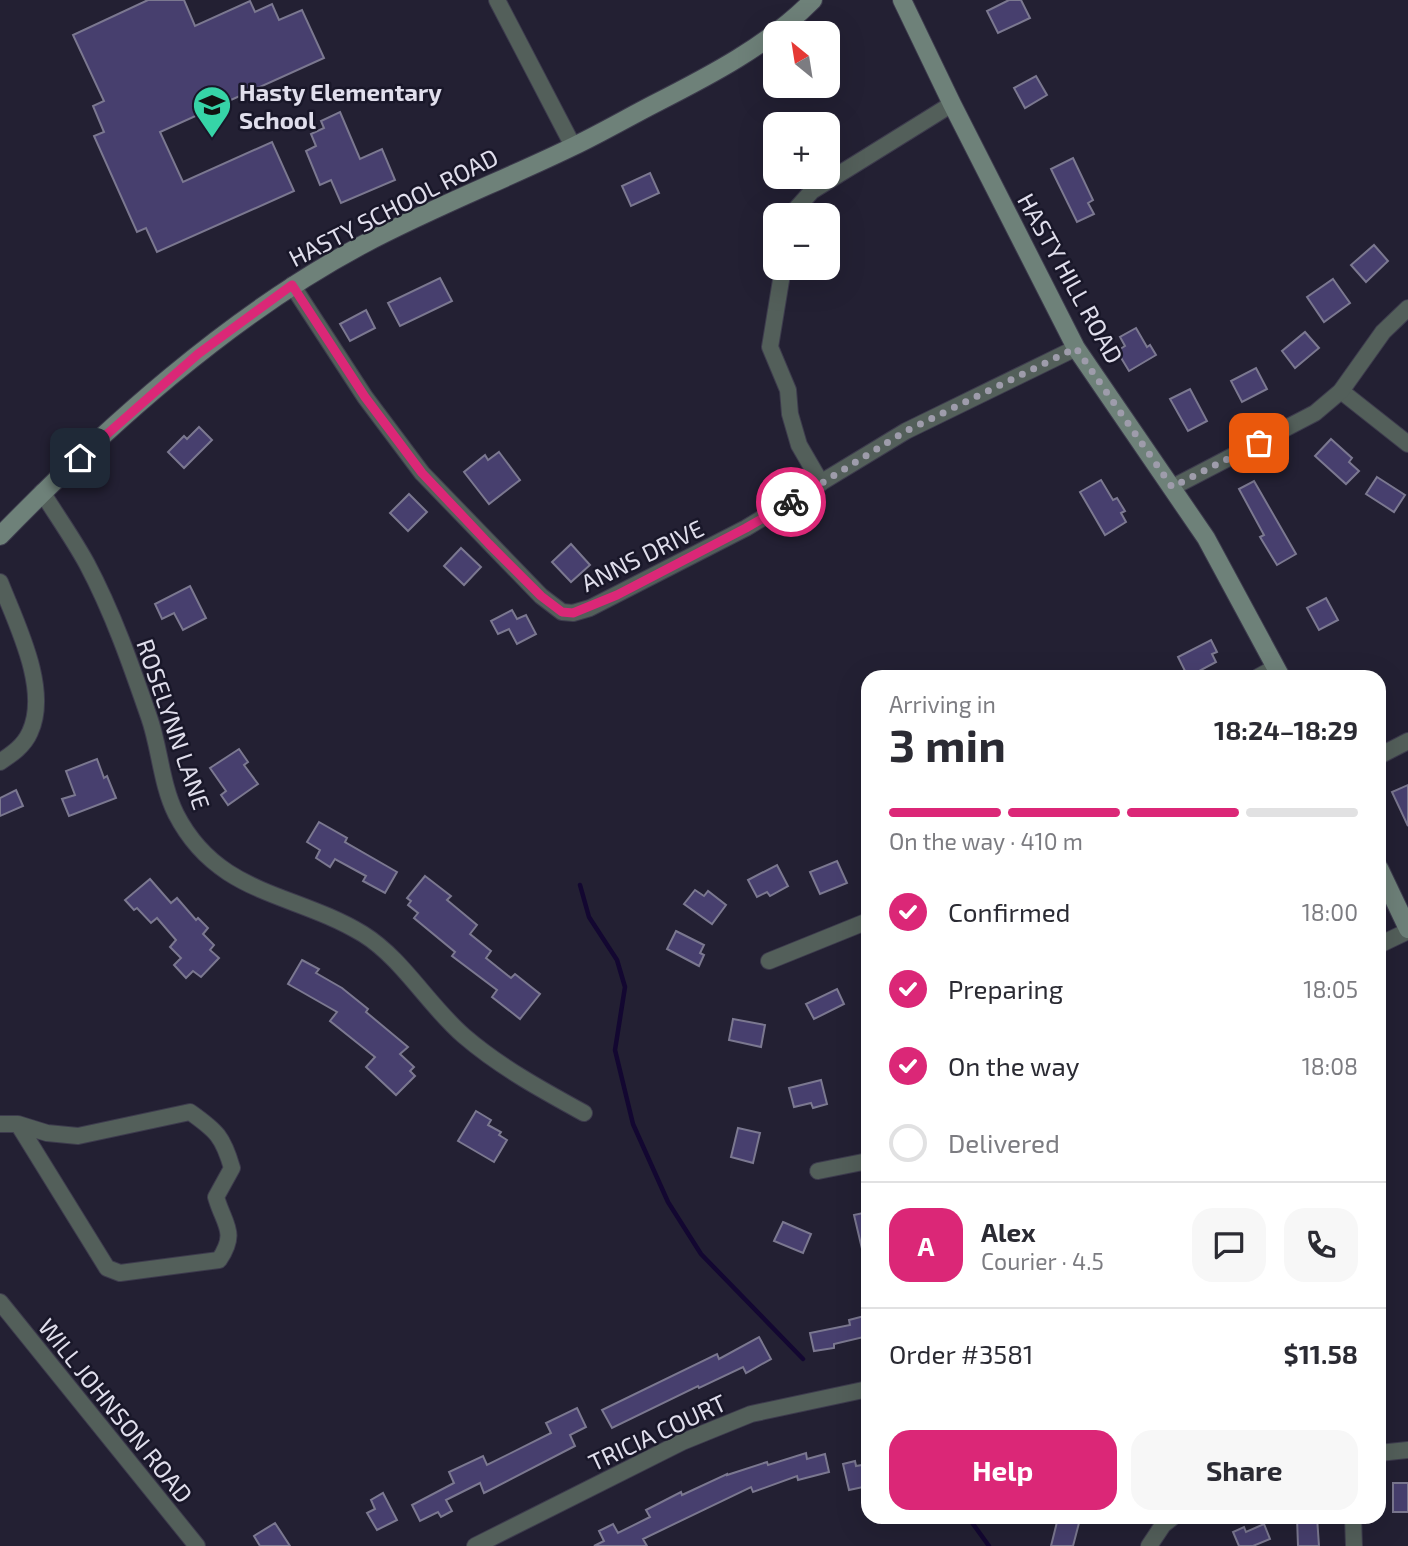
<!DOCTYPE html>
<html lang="en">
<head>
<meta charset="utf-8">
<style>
	:root { --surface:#fff; --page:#f7f7f7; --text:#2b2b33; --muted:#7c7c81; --line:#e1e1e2; --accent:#db2777 }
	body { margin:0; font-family:"Exo 2",sans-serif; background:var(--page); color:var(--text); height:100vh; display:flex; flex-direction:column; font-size:26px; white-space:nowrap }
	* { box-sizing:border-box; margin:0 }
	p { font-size:23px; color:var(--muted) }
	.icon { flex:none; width:38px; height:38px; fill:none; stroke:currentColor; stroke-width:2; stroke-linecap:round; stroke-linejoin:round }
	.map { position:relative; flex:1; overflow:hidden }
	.panel { position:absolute; left:861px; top:670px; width:525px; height:854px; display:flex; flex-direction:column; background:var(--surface); border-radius:21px; box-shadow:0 7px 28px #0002 }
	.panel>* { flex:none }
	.needle { width:46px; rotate:330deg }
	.fabs { position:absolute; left:763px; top:21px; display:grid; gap:14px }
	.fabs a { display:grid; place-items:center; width:77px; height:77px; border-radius:14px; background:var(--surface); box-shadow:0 7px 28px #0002; font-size:35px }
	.pin { position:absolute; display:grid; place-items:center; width:60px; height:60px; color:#fff; margin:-30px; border-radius:14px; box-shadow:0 4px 10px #0006 }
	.courier { position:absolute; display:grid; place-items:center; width:70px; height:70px; margin:-35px; border:5px solid #db2777; border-radius:50%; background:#fff; color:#222; box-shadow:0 2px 9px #0007 }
	.summary em { font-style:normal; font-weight:700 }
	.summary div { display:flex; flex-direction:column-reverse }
	.summary { display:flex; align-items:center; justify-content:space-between; height:119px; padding:0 28px }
	h1 { font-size:46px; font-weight:700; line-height:52px }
	.bar { display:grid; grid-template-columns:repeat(4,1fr); gap:10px 7px; align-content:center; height:84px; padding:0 28px }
	.bar i { height:9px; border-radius:5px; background:var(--line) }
	.bar .selected { background:var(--accent) }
	.bar p { grid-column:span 4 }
	.line { display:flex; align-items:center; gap:18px; padding:0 28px; border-top:2px solid var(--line) }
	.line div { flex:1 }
	.round { display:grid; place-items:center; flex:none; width:74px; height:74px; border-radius:21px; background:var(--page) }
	ol { padding:0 28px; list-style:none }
	li { display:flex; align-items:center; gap:21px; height:77px }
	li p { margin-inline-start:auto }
	li .icon { padding:7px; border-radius:50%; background:var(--accent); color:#fff; stroke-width:4 }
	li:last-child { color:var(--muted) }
	li i { width:38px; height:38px; border:4px solid var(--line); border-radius:50% }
	.button { display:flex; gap:14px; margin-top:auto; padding:14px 28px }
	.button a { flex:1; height:80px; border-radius:21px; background:var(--accent); color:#fff; font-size:28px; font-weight:700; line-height:80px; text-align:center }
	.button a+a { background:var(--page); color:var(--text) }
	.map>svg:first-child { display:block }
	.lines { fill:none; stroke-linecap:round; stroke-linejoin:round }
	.stream { stroke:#130731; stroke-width:4.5 }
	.building { fill:#473f6e; stroke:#7b7890; stroke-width:2 }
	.street-casing { stroke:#3d3b4d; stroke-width:18 }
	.secondary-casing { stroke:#3d3b4d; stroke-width:20 }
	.street { stroke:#535f5a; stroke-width:16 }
	.secondary { stroke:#6e8179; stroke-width:18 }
	.done { stroke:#9e9cab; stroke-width:7; stroke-dasharray:0 12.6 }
	.route { stroke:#db2777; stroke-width:9 }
	.labels { text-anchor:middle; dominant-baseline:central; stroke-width:5; stroke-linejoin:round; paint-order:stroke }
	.poi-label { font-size:24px; font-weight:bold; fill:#e0deec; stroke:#191729; text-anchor:start }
	.street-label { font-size:24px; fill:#e0deec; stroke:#191729 }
</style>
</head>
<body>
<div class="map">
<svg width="1408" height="1546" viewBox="0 0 1408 1546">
	<rect width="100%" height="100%" fill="#232033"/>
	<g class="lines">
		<g class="stream">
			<path d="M580,885L589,917L617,960L625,987L615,1050L633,1124L668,1202L701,1254L803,1359"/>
			<path d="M968,1517L989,1546"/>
		</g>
	</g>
	<g class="building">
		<path d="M148,0H184L195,26L250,1L255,12L272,4L279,20L302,10L324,58L160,132L183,182L272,142L294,191L157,252L146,228L137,232L94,136L104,132L93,106L104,101L73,35Z"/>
		<path d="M1009,0H1021L1030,18L998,33L987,11Z"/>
		<path d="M1036,76L1047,95L1025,108L1014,88Z"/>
		<path d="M340,112L360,159L382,149L395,180L341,203L331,180L320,185L306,151L316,146L311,134L324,128L321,121Z"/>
		<path d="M1073,158L1093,200L1088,203L1094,214L1077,222L1051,169Z"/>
		<path d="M650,173L659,193L631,206L622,186Z"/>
		<path d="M1374,245L1388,261L1366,282L1351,265Z"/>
		<path d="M440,278L452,301L400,326L388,303Z"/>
		<path d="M1333,279L1350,303L1324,322L1307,297Z"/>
		<path d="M366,310L375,328L350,341L340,324Z"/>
		<path d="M1136,328L1147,347L1150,345L1156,355L1129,371L1117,351L1125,346L1120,337Z"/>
		<path d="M1305,332L1319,348L1295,368L1282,351Z"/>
		<path d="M1256,368L1267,389L1242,402L1231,381Z"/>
		<path d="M1190,389L1207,421L1188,431L1170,399Z"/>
		<path d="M199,427L212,440L184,468L168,452L184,436L187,439Z"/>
		<path d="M1331,439L1352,458L1349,462L1359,471L1346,484L1315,456Z"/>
		<path d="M499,452L520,480L489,504L464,472L485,455L488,460Z"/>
		<path d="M1377,477L1405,495L1394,512L1366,494Z"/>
		<path d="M1101,480L1113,500L1117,498L1125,511L1121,513L1126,522L1105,535L1080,492Z"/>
		<path d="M1254,481L1296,554L1277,565L1260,537L1264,535L1239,489Z"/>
		<path d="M409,494L427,512L408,531L390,513Z"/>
		<path d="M571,544L590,565L571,582L552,562Z"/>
		<path d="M461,548L481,567L464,585L444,566Z"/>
		<path d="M190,586L206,618L183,630L174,613L162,619L155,604Z"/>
		<path d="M1326,598L1338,620L1319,630L1307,608Z"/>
		<path d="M512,610L517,619L526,615L536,634L517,644L509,629L498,634L491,621Z"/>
		<path d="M1211,640L1217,652L1212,654L1216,662L1188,677L1178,657Z"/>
		<path d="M239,749L248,762L244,765L258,784L228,805L221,795L226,791L210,768Z"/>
		<path d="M97,759L104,778L107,776L116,798L69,816L62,799L75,795L66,771Z"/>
		<path d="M1408,785V826L1392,792Z"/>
		<path d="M16,790L23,806L0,816V798Z"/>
		<path d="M319,822L347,838L345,842L397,872L385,893L363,881L366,876L335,859L330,867L316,858L320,850L307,842Z"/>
		<path d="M837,861L847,883L820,894L810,872Z"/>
		<path d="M777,865L788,886L770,896L767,892L757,897L748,880Z"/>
		<path d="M425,876L451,896L447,900L477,925L470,934L491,951L486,958L511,978L515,974L540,994L520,1019L492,997L497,990L452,956L455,952L414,918L418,913L408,905L411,901L407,898Z"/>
		<path d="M150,879L171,903L177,898L196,920L198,918L208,928L203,934L214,945L210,950L219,958L201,977L193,971L186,978L174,965L181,958L170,947L176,940L157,918L151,923L137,908L134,910L125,900Z"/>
		<path d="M695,890L704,896L708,891L726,905L712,924L684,904Z"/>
		<path d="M676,931L704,945L700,953L704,955L699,966L667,949Z"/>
		<path d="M302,960L319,969L316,973L342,988L368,1009L366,1012L408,1047L400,1054L414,1067L410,1071L415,1076L396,1095L366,1067L375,1057L330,1021L337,1012L288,984Z"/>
		<path d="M837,989L844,1004L814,1019L806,1004Z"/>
		<path d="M733,1019L765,1025L761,1047L729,1040Z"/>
		<path d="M821,1080L827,1104L813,1108L811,1103L794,1107L789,1088Z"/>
		<path d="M476,1111L491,1120L488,1125L501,1132L499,1135L507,1140L494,1162L458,1141Z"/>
		<path d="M738,1128L760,1133L753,1163L731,1157Z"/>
		<path d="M868,1212V1252L863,1253L854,1215Z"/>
		<path d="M783,1222L811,1234L803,1253L774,1241Z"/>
		<path d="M868,1315V1336L834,1344V1348L814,1351L810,1333L850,1325L849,1320Z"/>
		<path d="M759,1337L771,1359L746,1373L743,1367L699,1388L698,1386L612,1428L602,1410L717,1354L719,1359Z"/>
		<path d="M577,1408L586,1427L570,1435L575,1446L484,1493L480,1483L446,1500L452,1511L441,1517L438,1512L420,1521L412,1505L454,1483L449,1472L483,1456L487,1465L551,1433L546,1423Z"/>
		<path d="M806,1453L807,1459L825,1454L829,1472L798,1480L797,1476L753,1492L751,1487L643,1539L647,1546H594L604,1541L599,1531L613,1524L618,1533L650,1517L646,1510L681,1492L682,1495L727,1474V1475L767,1462L768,1465Z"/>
		<path d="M855,1461L856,1466L868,1464V1486L849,1490L843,1464Z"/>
		<rect x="1393" y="1483" width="15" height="29"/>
		<path d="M383,1493L397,1520L377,1530L367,1513L375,1509L371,1500Z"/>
		<path d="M1297,1517H1317L1319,1546H1298Z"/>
		<path d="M1058,1518L1079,1523L1073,1546H1051Z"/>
		<path d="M275,1523L290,1546H260L254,1536Z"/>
		<path d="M1264,1524L1270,1539L1253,1546H1239L1233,1532L1244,1527L1246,1532Z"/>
	</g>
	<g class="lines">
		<g class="street-casing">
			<g id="street">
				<path d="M497,0L573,146"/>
				<path d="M793,215L795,210L812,191L952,104"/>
				<path d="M783,268L770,347L788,390L790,414L799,445L821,483"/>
				<path d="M292,285L365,397L422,473L541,596L562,612L573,613L590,608L746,528L906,431L1076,348"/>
				<path d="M1341,391L1408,444"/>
				<path d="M1173,487L1315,413L1341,391L1383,332L1408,308"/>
				<path d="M42,492C57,516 74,540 87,564C113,613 131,665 149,717C160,748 161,784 176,814C218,896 294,892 363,934C403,959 428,1005 464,1036C500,1067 542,1090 584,1113"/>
				<path d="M0,582C16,623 50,689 30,732C24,746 12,754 0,762"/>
				<path d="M1258,677L1276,667"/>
				<path d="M1379,756L1408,741"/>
				<path d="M1379,945L1408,931"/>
				<path d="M769,961L868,921"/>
				<path d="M0,1124H18L47,1133L78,1136L190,1112C217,1131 223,1137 232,1168L216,1197C224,1225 238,1232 219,1260L120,1273L107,1268L18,1124"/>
				<path d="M818,1171L868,1161"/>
				<path d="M0,1302L197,1546"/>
				<path d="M1379,1453L1408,1450"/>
				<path d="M1353,1517L1354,1546"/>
				<path d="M475,1546L682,1442L751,1414L868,1389"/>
				<path d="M1149,1546L1163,1525L1173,1517"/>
			</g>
		</g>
		<g class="secondary-casing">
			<g id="secondary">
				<path d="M902,0L952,104L1076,348L1206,538L1281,677"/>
				<path d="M0,536C105,428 229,316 362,245C431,208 504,180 574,146C601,133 627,118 654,104C709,76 769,45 813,0"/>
				<path d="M1379,868L1408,929"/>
			</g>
		</g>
		<use href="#street" class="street"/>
		<use href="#secondary" class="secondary"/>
	</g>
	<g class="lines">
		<path class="done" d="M791,502L906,431L1076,348L1172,487L1259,443"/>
		<path class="route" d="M80,458L198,354L292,285L365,397L422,473L489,544L541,596L562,612L573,613L617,595L746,528L791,502"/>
	</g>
	<defs>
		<g id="school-pin" transform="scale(2.0125)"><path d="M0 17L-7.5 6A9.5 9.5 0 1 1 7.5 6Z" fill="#36d4a7" stroke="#191729"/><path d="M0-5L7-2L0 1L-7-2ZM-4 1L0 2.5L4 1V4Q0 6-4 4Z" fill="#111"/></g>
	</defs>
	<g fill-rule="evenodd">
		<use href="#school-pin" x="212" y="105"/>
	</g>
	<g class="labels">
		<g class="poi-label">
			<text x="239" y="91">Hasty Elementary<tspan x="239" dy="28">School</tspan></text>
		</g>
		<g class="street-label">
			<text transform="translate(393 207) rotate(-27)">HASTY SCHOOL ROAD</text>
			<text transform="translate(1071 278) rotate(61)">HASTY HILL ROAD</text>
			<text transform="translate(642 555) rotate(-26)">ANNS DRIVE</text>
			<text transform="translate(174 724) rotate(71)">ROSELYNN LANE</text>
			<text transform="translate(116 1410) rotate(51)">WILL JOHNSON ROAD</text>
			<text transform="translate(657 1432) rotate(-25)">TRICIA COURT</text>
		</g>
	</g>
</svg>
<div class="fabs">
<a><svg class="needle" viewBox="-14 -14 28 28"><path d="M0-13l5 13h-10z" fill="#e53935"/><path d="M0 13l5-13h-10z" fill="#7c7c81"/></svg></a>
<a>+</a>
<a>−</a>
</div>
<div class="pin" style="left:1259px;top:443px;background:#ea580c"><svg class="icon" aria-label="bag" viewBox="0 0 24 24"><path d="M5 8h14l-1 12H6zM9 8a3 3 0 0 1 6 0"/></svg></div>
<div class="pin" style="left:80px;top:458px;background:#1f2937"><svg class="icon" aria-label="home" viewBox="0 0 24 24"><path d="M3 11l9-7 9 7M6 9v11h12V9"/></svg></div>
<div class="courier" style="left:791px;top:502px"><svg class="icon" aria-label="bike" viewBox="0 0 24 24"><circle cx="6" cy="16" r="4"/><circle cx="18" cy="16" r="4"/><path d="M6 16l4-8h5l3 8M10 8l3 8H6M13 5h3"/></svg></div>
<section class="panel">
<div class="summary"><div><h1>3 min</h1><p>Arriving in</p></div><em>18:24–18:29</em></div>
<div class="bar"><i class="selected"></i><i class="selected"></i><i class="selected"></i><i></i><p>On the way · 410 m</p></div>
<ol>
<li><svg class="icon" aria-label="check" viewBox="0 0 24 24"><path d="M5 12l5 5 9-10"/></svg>Confirmed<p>18:00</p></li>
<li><svg class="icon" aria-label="check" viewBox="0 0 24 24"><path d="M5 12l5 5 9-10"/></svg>Preparing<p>18:05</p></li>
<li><svg class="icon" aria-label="check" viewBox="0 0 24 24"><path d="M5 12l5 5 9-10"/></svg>On the way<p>18:08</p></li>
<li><i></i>Delivered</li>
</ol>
<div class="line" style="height:126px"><b class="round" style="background:var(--accent);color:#fff">A</b><div><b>Alex</b><p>Courier · 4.5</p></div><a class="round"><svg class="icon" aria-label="chat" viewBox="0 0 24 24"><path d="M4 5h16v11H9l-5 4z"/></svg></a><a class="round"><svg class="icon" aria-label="phone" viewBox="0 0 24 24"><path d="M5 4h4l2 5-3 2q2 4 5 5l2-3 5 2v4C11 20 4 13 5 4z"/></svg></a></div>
<div class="line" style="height:91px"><div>Order #3581</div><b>$11.58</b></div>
<div class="button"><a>Help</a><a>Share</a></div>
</section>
</div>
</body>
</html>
